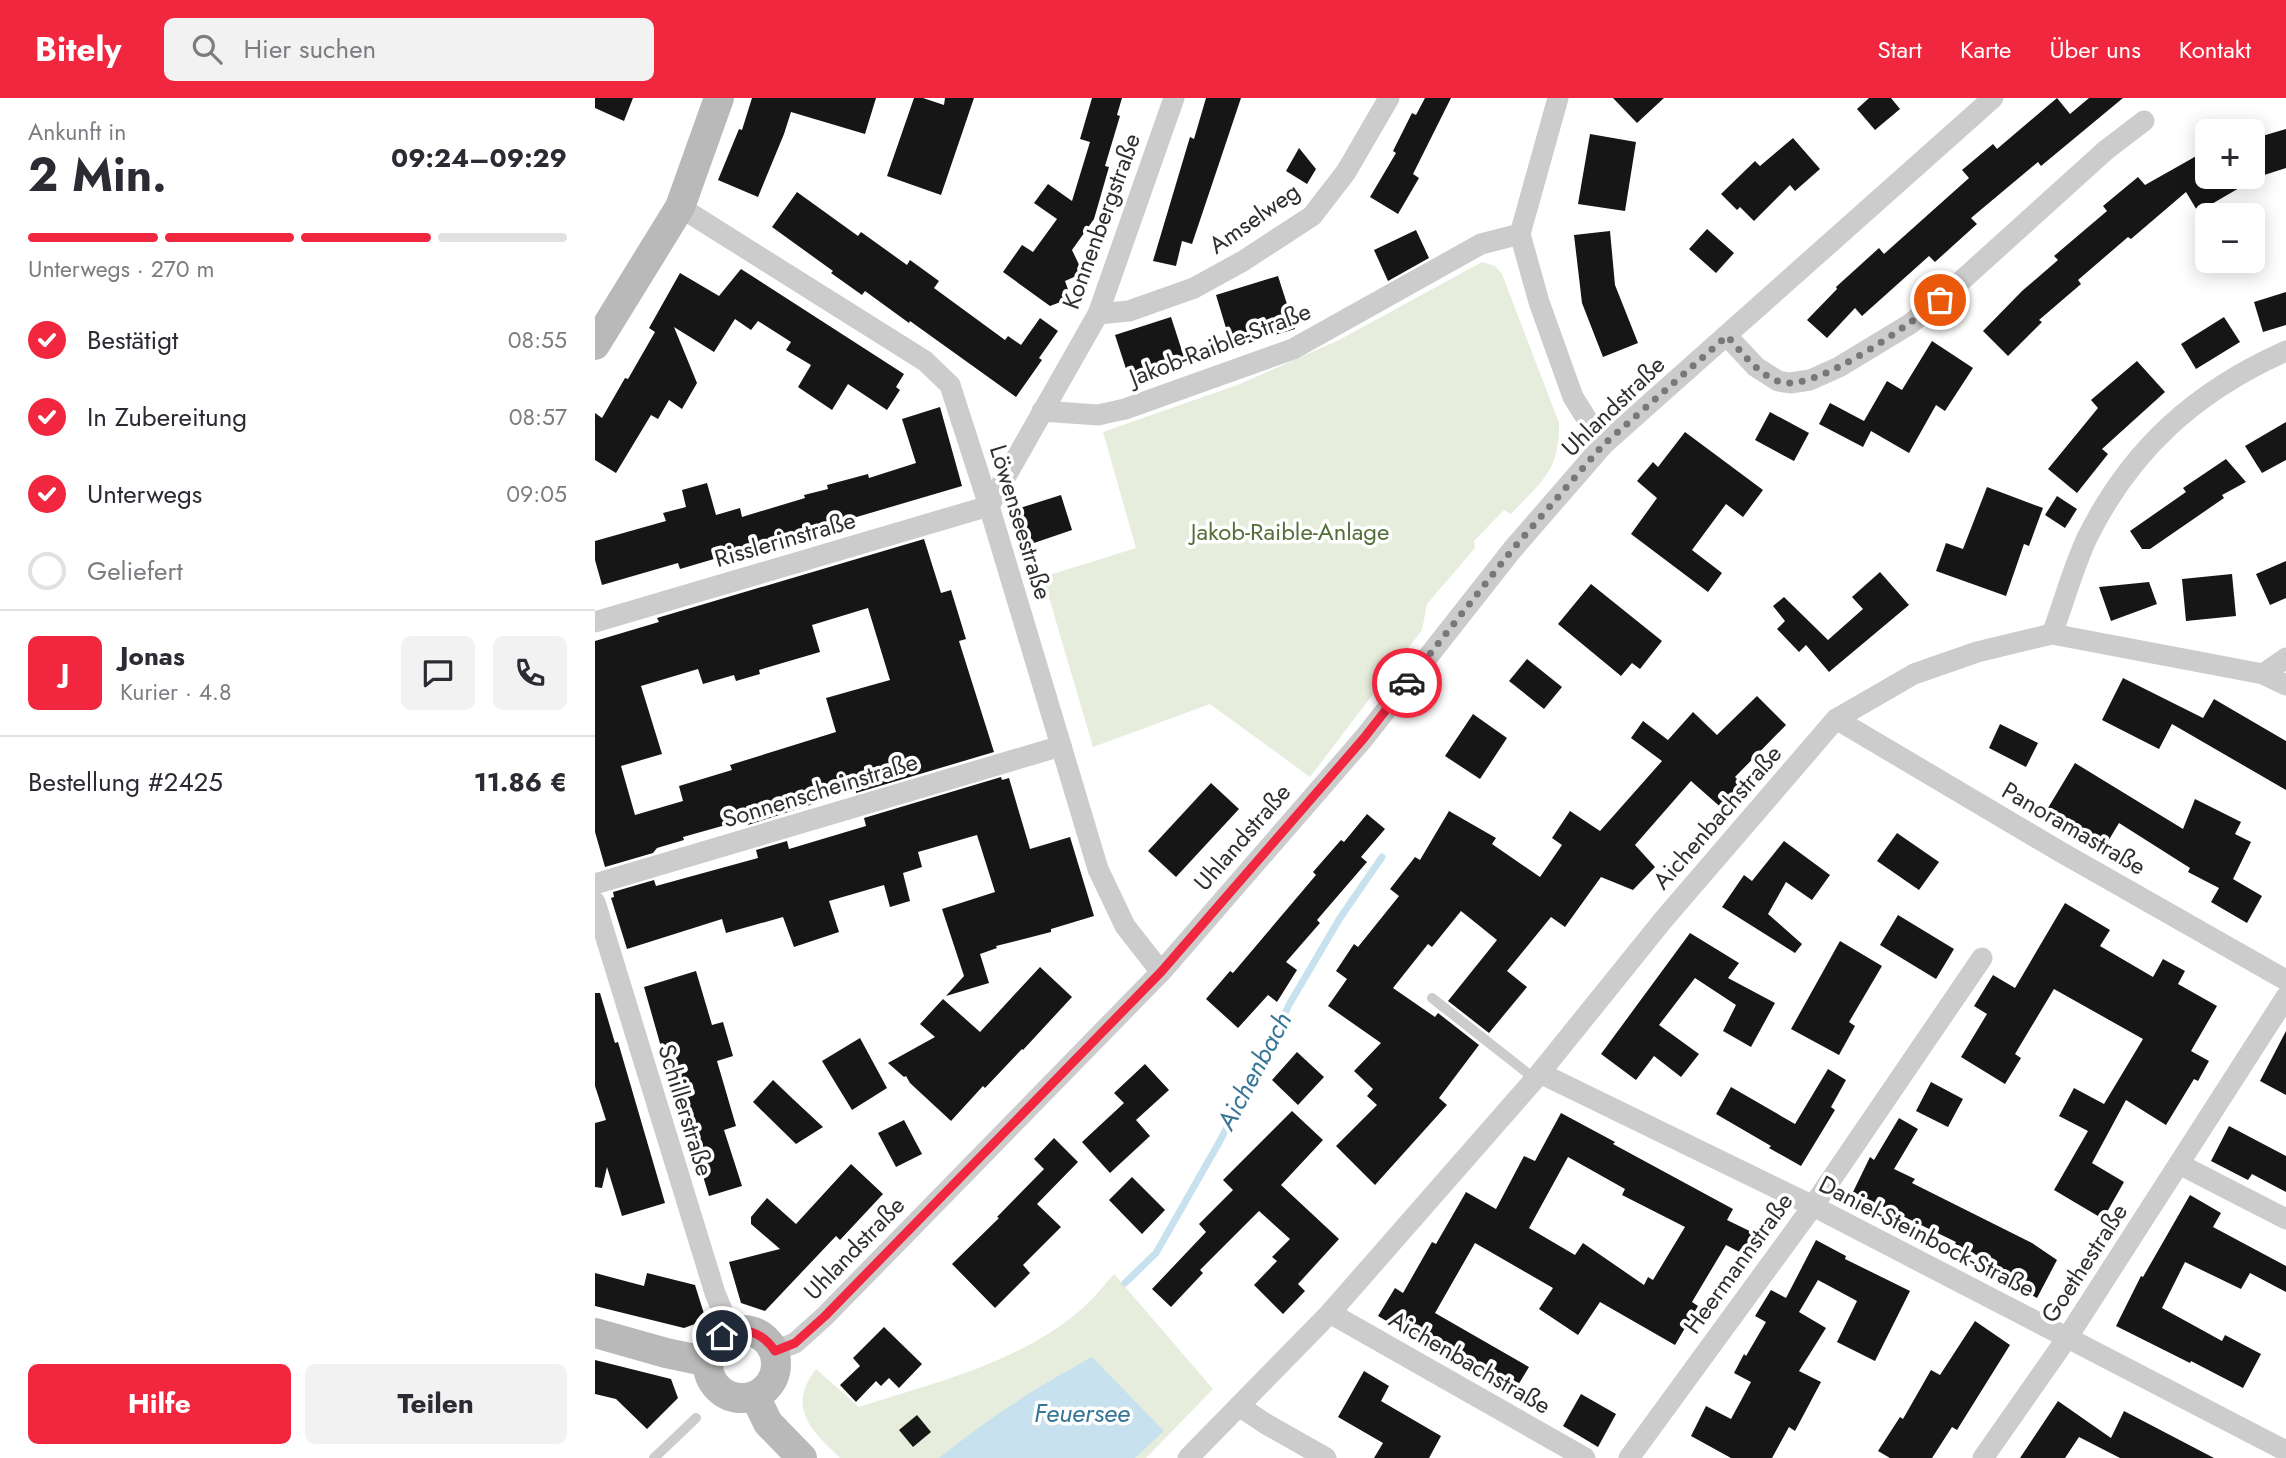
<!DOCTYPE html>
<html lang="de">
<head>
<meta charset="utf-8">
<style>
	:root { --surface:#fff; --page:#f2f2f3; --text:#2b2b33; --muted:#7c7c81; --line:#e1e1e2; --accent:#f0273f }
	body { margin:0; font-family:Jost,sans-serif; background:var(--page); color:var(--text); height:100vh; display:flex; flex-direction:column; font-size:26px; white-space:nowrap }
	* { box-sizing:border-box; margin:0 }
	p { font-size:23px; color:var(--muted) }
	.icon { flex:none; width:38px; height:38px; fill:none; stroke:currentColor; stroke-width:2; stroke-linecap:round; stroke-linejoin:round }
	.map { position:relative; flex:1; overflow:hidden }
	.side { display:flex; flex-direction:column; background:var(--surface); width:595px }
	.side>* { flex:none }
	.controls { position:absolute; left:1600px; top:21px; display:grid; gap:14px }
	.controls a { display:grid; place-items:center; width:70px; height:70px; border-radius:10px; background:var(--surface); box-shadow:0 4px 18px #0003; font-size:35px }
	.pin { position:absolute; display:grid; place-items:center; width:60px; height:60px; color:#fff; margin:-30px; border:4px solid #fff; border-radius:50%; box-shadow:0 2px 7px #0007 }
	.courier { position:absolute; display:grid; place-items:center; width:70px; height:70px; margin:-35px; border:5px solid #f0273f; border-radius:50%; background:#fff; color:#222; box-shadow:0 2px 9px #0007 }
	.headline em { font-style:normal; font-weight:700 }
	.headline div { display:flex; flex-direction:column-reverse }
	.headline { display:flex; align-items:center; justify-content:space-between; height:119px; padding:0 28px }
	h1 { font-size:46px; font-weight:700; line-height:52px }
	.bar { display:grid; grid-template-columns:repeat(4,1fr); gap:10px 7px; align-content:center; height:84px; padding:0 28px }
	.bar i { height:9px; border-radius:5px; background:var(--line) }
	.bar .on { background:var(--accent) }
	.bar p { grid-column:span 4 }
	.line { display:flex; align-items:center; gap:18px; padding:0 28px; border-top:2px solid var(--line) }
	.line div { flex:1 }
	.round { display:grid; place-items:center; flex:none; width:74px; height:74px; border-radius:10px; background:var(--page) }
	ol { padding:0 28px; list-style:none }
	li { display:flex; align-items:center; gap:21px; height:77px }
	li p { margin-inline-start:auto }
	li .icon { padding:7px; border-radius:50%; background:var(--accent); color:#fff; stroke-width:4 }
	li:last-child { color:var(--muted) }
	li i { width:38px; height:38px; border:4px solid var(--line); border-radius:50% }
	.action { display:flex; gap:14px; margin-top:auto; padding:14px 28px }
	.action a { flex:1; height:80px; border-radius:10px; background:var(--accent); color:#fff; font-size:28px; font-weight:700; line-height:80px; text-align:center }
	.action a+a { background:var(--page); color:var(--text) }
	header { display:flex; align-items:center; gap:42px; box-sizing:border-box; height:98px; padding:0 35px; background:var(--accent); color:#fff }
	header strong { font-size:33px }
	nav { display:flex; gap:38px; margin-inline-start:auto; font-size:24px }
	.search { width:490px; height:63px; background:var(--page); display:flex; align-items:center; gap:18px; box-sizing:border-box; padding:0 24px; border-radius:10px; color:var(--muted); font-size:26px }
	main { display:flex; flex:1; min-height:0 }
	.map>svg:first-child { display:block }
	.green { fill:#e6eddc }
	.water { fill:#c7e1ee }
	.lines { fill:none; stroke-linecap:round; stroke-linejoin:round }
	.stream { stroke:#c7e1ee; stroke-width:7 }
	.building { fill:#161616; fill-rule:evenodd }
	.service { stroke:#ccc; stroke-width:10 }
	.minor { stroke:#ccc; stroke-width:21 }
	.secondary { stroke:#b9b9b9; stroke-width:30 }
	.done { stroke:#787878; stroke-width:7; stroke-dasharray:0 12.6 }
	.route { stroke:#f0273f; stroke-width:9 }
	.labels { text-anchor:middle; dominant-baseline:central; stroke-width:7; stroke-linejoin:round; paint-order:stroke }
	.street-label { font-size:24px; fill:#2f2f2f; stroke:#fff }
	.park-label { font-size:24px; fill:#546e39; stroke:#fff }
	.water-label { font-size:26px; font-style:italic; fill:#377697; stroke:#fff }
</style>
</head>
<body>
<header>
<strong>Bitely</strong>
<div class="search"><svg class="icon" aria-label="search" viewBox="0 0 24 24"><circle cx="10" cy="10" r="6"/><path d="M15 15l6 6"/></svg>Hier suchen</div>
<nav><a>Start</a><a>Karte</a><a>Über uns</a><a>Kontakt</a></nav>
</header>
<main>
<section class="side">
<div class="headline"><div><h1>2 Min.</h1><p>Ankunft in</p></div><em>09:24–09:29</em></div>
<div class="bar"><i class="on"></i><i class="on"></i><i class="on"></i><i></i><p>Unterwegs · 270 m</p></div>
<ol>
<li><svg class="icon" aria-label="check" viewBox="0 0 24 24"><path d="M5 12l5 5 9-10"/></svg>Bestätigt<p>08:55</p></li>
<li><svg class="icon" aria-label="check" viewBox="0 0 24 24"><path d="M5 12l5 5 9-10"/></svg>In Zubereitung<p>08:57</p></li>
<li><svg class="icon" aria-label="check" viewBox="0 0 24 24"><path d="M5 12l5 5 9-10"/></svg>Unterwegs<p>09:05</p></li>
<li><i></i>Geliefert</li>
</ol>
<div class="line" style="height:126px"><b class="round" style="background:var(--accent);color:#fff">J</b><div><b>Jonas</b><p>Kurier · 4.8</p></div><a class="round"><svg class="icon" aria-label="chat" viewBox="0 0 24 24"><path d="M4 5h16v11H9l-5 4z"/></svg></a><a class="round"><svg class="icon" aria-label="phone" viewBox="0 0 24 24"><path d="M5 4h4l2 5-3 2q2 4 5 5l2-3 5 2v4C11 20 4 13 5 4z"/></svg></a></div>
<div class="line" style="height:91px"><div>Bestellung #2425</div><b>11.86 €</b></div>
<div class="action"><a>Hilfe</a><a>Teilen</a></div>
</section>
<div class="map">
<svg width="1691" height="1360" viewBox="0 0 1691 1360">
	<rect width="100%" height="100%" fill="#fff"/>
	<g class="green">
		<path d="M887,164L900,168L907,176L964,325C965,373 946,384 916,416L909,412L879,443L880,450L832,506L827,532L715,679L615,606L498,649L448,479L541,450L508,334L645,286L744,242Z"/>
		<path d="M519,1176L618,1291L551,1360H245C217,1333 191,1310 221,1271L264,1309C341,1284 429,1264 490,1208C501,1198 510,1186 519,1176Z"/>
	</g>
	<path class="water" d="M497,1259L569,1333L540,1360H344C392,1321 443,1288 497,1259Z"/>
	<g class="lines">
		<path class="stream" d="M530,1185L561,1155L626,1041L695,905L745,820L787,759"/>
	</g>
	<g class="building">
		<path d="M0,0H38L29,23L0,10Z"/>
		<path d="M157,0H281L270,36L196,14L189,36L163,99L123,82L144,31L147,32Z"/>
		<path d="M319,0H328L349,7L350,0H379L346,97L292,78Z"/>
		<path d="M497,0H527L522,17L525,18L510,68L514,69L499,121L477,152L488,175L470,183L476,200L455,208L408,174L427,147L438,154L462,121L439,105L453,86L477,103L495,44L485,41Z"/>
		<path d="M611,0H646L597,146L587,143L581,168L558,163L595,39L599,41Z"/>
		<path d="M830,0H856L818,76L824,80L803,116L775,99L801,55L798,53L817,15L821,17Z"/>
		<path d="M1018,0H1069L1042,25Z"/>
		<path d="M1274,0H1296L1305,11L1280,32L1262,11Z"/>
		<path d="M1462,0L1475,16L1494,0H1528L1446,68L1443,64L1376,120L1382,126L1340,164L1334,158L1267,218L1260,210L1232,240L1212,222L1242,191L1241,189L1284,150L1289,156L1374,80L1367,72L1398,46L1402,51Z"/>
		<path d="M1691,31V70L1663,79L1603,114L1591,94L1536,141L1533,139L1483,182L1486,186L1444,222L1447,224L1413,258L1388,233L1427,193L1463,162L1459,158L1512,113L1508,108L1543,79L1550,87L1612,52V79H1657V41Z"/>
		<path d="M995,36L1041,44L1030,113L983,106Z"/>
		<path d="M1198,40L1225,71L1200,93L1195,87L1159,123L1145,109L1142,112L1126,96L1160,63L1165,68Z"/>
		<path d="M704,50L721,71L712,86L691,73Z"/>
		<path d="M202,94L263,138L266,134L312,167L315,162L344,183L339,190L410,242L413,238L426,247L445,220L463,233L444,260L447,262L421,299L315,223L314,225L270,193L267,197L236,175L238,173L177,129Z"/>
		<path d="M1112,131L1139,155L1121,175L1094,151Z"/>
		<path d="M821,132L834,160L793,183L779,152Z"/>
		<path d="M1015,133L1020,187L1043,245L1008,259L987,205L979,137Z"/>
		<path d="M146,171L309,276L301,289L305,292L292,312L253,286L237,312L203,289L216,267L191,252L196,244L163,223L156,232L140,221L119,254L79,229L102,285L87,311L74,302L63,321L56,317L21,375L0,362V315L7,320L30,280L33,281L60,234L54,230L85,175L124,198Z"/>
		<path d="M683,178L700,231L637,250L621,197Z"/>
		<path d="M1691,194V227L1668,234L1659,204Z"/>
		<path d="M576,219L589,259L533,277L520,237Z"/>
		<path d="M1629,219L1645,244L1601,271L1586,246Z"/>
		<path d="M1337,243L1378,270L1350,313L1341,307L1314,355L1276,333L1268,349L1224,326L1235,305L1269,323L1292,283L1307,292Z"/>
		<path d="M1542,263L1570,294L1507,351L1513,356L1482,395L1453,371L1503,310L1496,302Z"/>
		<path d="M345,309L367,388L85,471L83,465L7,487L0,462V443L71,423L68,415L91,409L87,392L112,385L121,417L145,410L147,419L210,400L209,397L233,391L232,387L273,376L274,380L321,365L307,321Z"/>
		<path d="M1175,314L1214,335L1199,363L1160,342Z"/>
		<path d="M1691,324V362L1667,375L1650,348Z"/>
		<path d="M1090,334L1168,392L1148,419L1131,406L1097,452L1127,475L1113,494L1036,436L1062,400L1042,383L1058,364L1063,369Z"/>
		<path d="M1631,361L1651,384L1627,397L1629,400L1555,451H1547L1535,433L1591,394L1588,390Z"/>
		<path d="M1392,389L1448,410L1434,448L1429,446L1411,498L1341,473L1351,445L1368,451Z"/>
		<path d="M466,397L477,432L436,446L425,410Z"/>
		<path d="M1462,398L1482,411L1470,430L1450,417Z"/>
		<path d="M329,441L346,495L356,492L371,541L364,543L399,654L261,695V692L153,727L152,721L88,739L89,742L62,750L58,755L10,769L0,734V543L64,524L62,520ZM273,510L295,582L231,600L241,634L135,667L137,672L84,688L88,703L40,717L26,668L67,656L46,588L103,571L108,586L139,577L141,583L165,576L164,572L225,554L217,527Z"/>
		<path d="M1691,463V500L1675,507L1661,476Z"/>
		<path d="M1285,474L1314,507L1234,574L1211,547L1204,554L1182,531L1190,523L1178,508L1189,499L1233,542L1268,511L1257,499Z"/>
		<path d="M1637,476L1641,518L1591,523L1587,481Z"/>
		<path d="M1554,484L1562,506L1516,523L1504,489Z"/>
		<path d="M996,486L1067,543L1045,571L1037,565L1026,578L963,526Z"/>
		<path d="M932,561L967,589L949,611L914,583Z"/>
		<path d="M1528,580L1608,620L1619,601L1691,643V692L1577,626L1564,651L1507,622Z"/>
		<path d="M1162,598L1191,627L1140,679L1154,693L1139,708L1130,713L1096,683L1040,747L1060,769L1038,792L1006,779L970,829L956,819L912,873L932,889L894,935L853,903L902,842L866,813L837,849L833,846L798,890L840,919L843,915L884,947L844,1000L852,1007L780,1087L741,1048L782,1007L772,998L778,991L759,973L786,945L733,908L752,881L741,873L759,846L763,849L804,798L795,791L820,759L825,762L854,713L901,740L897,746L945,779L967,747L957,740L975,713L1005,733L1067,663L1036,640L1048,623L1073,642L1098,614L1122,637Z"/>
		<path d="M878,616L912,640L885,681L850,658Z"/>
		<path d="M1405,626L1443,645L1431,669L1394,650Z"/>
		<path d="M1480,665L1588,731L1600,701L1646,724L1640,736L1656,744L1638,781L1667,798L1652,825L1616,804L1624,790L1593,774L1595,770L1524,725L1512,745L1453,710Z"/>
		<path d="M406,679L407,682L414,680L435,751L475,739L499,818L456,831V834L401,848L402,850L385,856L394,885L351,898L369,878L347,811L400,794L382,737L323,754L327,769L308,775L315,803L295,809L289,787L234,803L244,834L199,849L188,819L131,835L127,821L32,851L16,800L19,799L18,794L59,782L61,788L163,760L161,752L192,743L194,751L271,728L269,720Z"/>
		<path d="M616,685L644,711L581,779L553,753Z"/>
		<path d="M772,716L790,731L766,759L772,764L722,822L725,825L691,864L702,872L682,904L673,897L643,930L611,901L635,873L638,875L721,777L718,774L746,742L749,744Z"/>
		<path d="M1302,735L1344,764L1324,792L1282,763Z"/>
		<path d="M1189,743L1235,777L1217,802L1191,784L1173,816L1207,846L1200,855L1127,809L1149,777L1157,783Z"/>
		<path d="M1470,805L1515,832L1505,848L1558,879L1568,861L1590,873L1583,886L1622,908L1596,953L1614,963L1603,983L1599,981L1571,1027L1531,1002L1497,1065L1529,1084L1508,1121L1459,1092L1493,1033L1464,1018L1479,990L1509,1006L1548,941L1459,891L1420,956L1426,960L1410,986L1366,959L1392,916L1379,908L1398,877L1420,890Z"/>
		<path d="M1303,817L1359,851L1341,881L1285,847Z"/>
		<path d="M1095,835L1144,865L1133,880L1180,905L1156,949L1128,933L1141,907L1100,880L1064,927L1104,956L1086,979L1059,958L1041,982L1006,956Z"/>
		<path d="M1245,843L1287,868L1254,924L1260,928L1244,957L1196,931Z"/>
		<path d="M445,869L477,899L428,952L427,951L390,990L388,988L356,1023L315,985L311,978L309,979L293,965L340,939L325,926L348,901L385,934Z"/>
		<path d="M101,873L117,927L128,924L138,958L122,963L141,1028L129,1032L147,1088L114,1098L77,976L74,977L49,889Z"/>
		<path d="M0,895H5L20,945L23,944L70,1105L27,1118L12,1069L7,1090L0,1089V1025L11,1022L0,988Z"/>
		<path d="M1691,933V997L1665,983Z"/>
		<path d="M265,940L292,990L257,1012L227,963Z"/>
		<path d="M702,954L729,979L703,1007L677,982Z"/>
		<path d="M550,966L574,992L541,1022L555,1038L515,1075L487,1044L529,1005L519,995Z"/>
		<path d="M1233,971L1251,982L1236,1009L1240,1012L1206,1068L1174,1050L1176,1048L1121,1016L1136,989L1200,1026Z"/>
		<path d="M178,982L199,1002L228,1029L201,1046L158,1004Z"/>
		<path d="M1336,984L1368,1001L1353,1029L1321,1013Z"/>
		<path d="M697,1013L728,1042L686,1087L744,1141L703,1186L710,1193L688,1216L659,1187L682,1163L677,1159L695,1141L664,1113L605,1172L608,1175L576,1209L557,1191L611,1134L604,1126L638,1092L628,1082Z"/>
		<path d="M966,1015L1020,1044L1018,1046L1138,1111L1132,1122L1167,1139L1156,1160L1131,1147L1097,1204L1103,1208L1080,1247L1005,1204L983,1237L944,1211L958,1190L880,1145L840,1215L934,1269L917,1297L783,1218L800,1190L808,1195L837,1144L841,1146L871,1094L901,1111L929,1058L940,1063ZM973,1059L1030,1091L1027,1097L1090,1129L1058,1182L1053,1179L1049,1187L988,1145L980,1157L934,1130Z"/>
		<path d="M1304,1020L1323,1031L1299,1071L1320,1081L1317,1085L1437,1145L1462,1162L1442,1200L1407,1180L1412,1173L1360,1146L1361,1144L1258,1094L1275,1059L1279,1062Z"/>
		<path d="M309,1022L327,1056L301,1069L283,1035Z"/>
		<path d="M1634,1028L1691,1058V1094L1657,1076L1653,1082L1616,1063Z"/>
		<path d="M459,1040L483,1064L442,1106L466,1129L428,1167L435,1175L400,1210L357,1166L404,1120L402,1119L449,1071L439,1061Z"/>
		<path d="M256,1066L288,1096L245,1142L241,1138L170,1213L146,1205L134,1164L185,1151L156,1126V1119L172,1100L201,1126Z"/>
		<path d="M537,1079L570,1112L547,1136L514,1102Z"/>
		<path d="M1595,1097L1626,1115L1618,1129L1691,1168V1194L1655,1175L1646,1191L1590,1164L1567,1210L1627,1243L1630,1237L1666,1256L1648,1290L1596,1263L1595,1265L1521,1228L1546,1178L1548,1179Z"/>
		<path d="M1221,1142L1251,1158L1250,1161L1315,1193L1280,1263L1242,1244L1262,1203L1223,1182L1204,1214L1231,1230L1204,1273L1226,1284L1200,1333L1194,1329L1177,1360H1136L1096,1338L1111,1308L1136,1321L1156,1284L1139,1275L1149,1256L1151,1258L1171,1224L1160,1218L1176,1192L1191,1200Z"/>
		<path d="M0,1175L49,1188L52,1175L100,1187L111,1222L89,1230L0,1208Z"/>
		<path d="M1380,1223L1415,1247L1362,1332L1357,1329L1337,1360H1295L1283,1353L1305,1319L1308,1321L1336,1272L1345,1277Z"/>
		<path d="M289,1229L327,1266L304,1290L294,1280L286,1288L281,1283L261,1304L245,1287L265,1268L258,1260Z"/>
		<path d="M0,1262L76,1281L83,1300L52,1331L21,1301L0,1296Z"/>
		<path d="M769,1273L794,1288L786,1303L846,1338L834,1360H779L788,1345L743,1319Z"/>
		<path d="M986,1296L1021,1316L1003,1349L968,1328Z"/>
		<path d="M1463,1303L1516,1340L1529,1313L1619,1360H1525L1484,1339L1470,1360H1425Z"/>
		<path d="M322,1317L336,1334L318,1349L304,1332Z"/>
	</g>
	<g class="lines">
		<g class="service">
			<path d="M837,900L940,981"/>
			<path d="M59,1360L101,1320"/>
		</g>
		<g class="minor">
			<path d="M963,0L925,136L944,204L978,299L1008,347"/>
			<path d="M85,109L330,263L355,287L394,408L503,771L530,828L566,874"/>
			<path d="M503,216L534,213L599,190L648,163L717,118L751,74L794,0"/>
			<path d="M1132,238L1161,269L1183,283L1195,285L1215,282L1244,269L1315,226L1345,202L1511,52L1549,23"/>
			<path d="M447,313L503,317L530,311L698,251L886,146L925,136"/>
			<path d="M394,408L503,216L579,0"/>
			<path d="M0,524L394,408"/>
			<path d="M1457,536C1469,504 1478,470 1492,440C1536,351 1601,293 1691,253"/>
			<path d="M1668,576L1691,560"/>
			<path d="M1241,621L1464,753L1691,882"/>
			<path d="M0,786L466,648"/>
			<path d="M0,804L120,1195L136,1234"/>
			<path d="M945,975L1218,1108L1691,1353"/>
			<path d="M1584,1066L1691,1121"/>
			<path d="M735,1215L990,1360"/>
			<path d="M180,1253L200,1245L230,1218L566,874L769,640L917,452L1008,347L1398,0"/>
			<path d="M644,1308L671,1326L731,1360"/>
			<path d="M593,1360L735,1215L940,981L1069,821L1241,621L1319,576L1382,554L1457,536L1668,576L1691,587"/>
			<path d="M1034,1360L1218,1108L1387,860"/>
			<path d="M1388,1360L1472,1240L1691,899"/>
		</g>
		<g class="secondary">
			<path d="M0,247L85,109L124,0"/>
			<circle cx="147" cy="1266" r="34"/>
			<path d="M0,1235L71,1255L114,1264"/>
			<path d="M160,1298L173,1325L207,1360"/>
		</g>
	</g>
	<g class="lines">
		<path class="done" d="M812,585L917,452L1008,347L1132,238C1147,254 1163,277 1185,284C1222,294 1315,226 1345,202"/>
		<path class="route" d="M127,1238C148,1227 167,1234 180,1253L200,1245L230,1218L566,874L769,640L812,585"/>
	</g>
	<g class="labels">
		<g class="street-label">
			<text transform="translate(659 120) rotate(-35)">Amselweg</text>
			<text transform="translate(506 123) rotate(-70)">Konnenbergstraße</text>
			<text transform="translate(625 246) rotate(-21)">Jakob-Raible-Straße</text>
			<text transform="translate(1018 308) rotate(-44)">Uhlandstraße</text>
			<text transform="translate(426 424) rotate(73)">Löwenseestraße</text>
			<text transform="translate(190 441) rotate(-16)">Risslerinstraße</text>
			<text transform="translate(225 692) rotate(-17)">Sonnenscheinstraße</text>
			<text transform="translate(1122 719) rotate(-49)">Aichenbachstraße</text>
			<text transform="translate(1479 730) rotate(30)">Panoramastraße</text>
			<text transform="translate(647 739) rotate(-49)">Uhlandstraße</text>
			<text transform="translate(91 1012) rotate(73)">Schillerstraße</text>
			<text transform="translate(1332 1138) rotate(27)">Daniel-Steinbock-Straße</text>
			<text transform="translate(259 1150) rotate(-46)">Uhlandstraße</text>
			<text transform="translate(1143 1165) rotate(-54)">Heermannstraße</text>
			<text transform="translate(1489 1165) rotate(-57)">Goethestraße</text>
			<text transform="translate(875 1264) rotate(30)">Aichenbachstraße</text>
		</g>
		<g class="park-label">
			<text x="695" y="433">Jakob-Raible-Anlage</text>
		</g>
		<g class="water-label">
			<text transform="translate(659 973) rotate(-62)">Aichenbach</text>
			<text x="487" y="1315">Feuersee</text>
		</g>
	</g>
</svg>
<div class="controls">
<a>+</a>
<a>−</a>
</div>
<div class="pin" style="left:1345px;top:202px;background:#ea580c"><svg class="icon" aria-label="bag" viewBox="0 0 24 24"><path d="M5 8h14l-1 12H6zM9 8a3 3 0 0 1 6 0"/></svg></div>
<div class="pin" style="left:127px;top:1238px;background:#1f2937"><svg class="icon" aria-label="home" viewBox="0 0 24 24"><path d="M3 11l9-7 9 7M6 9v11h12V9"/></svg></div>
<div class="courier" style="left:812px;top:585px"><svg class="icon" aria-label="car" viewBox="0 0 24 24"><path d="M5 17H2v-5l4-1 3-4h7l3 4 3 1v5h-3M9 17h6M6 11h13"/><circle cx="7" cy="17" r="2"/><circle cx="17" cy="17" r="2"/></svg></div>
</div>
</main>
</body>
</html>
